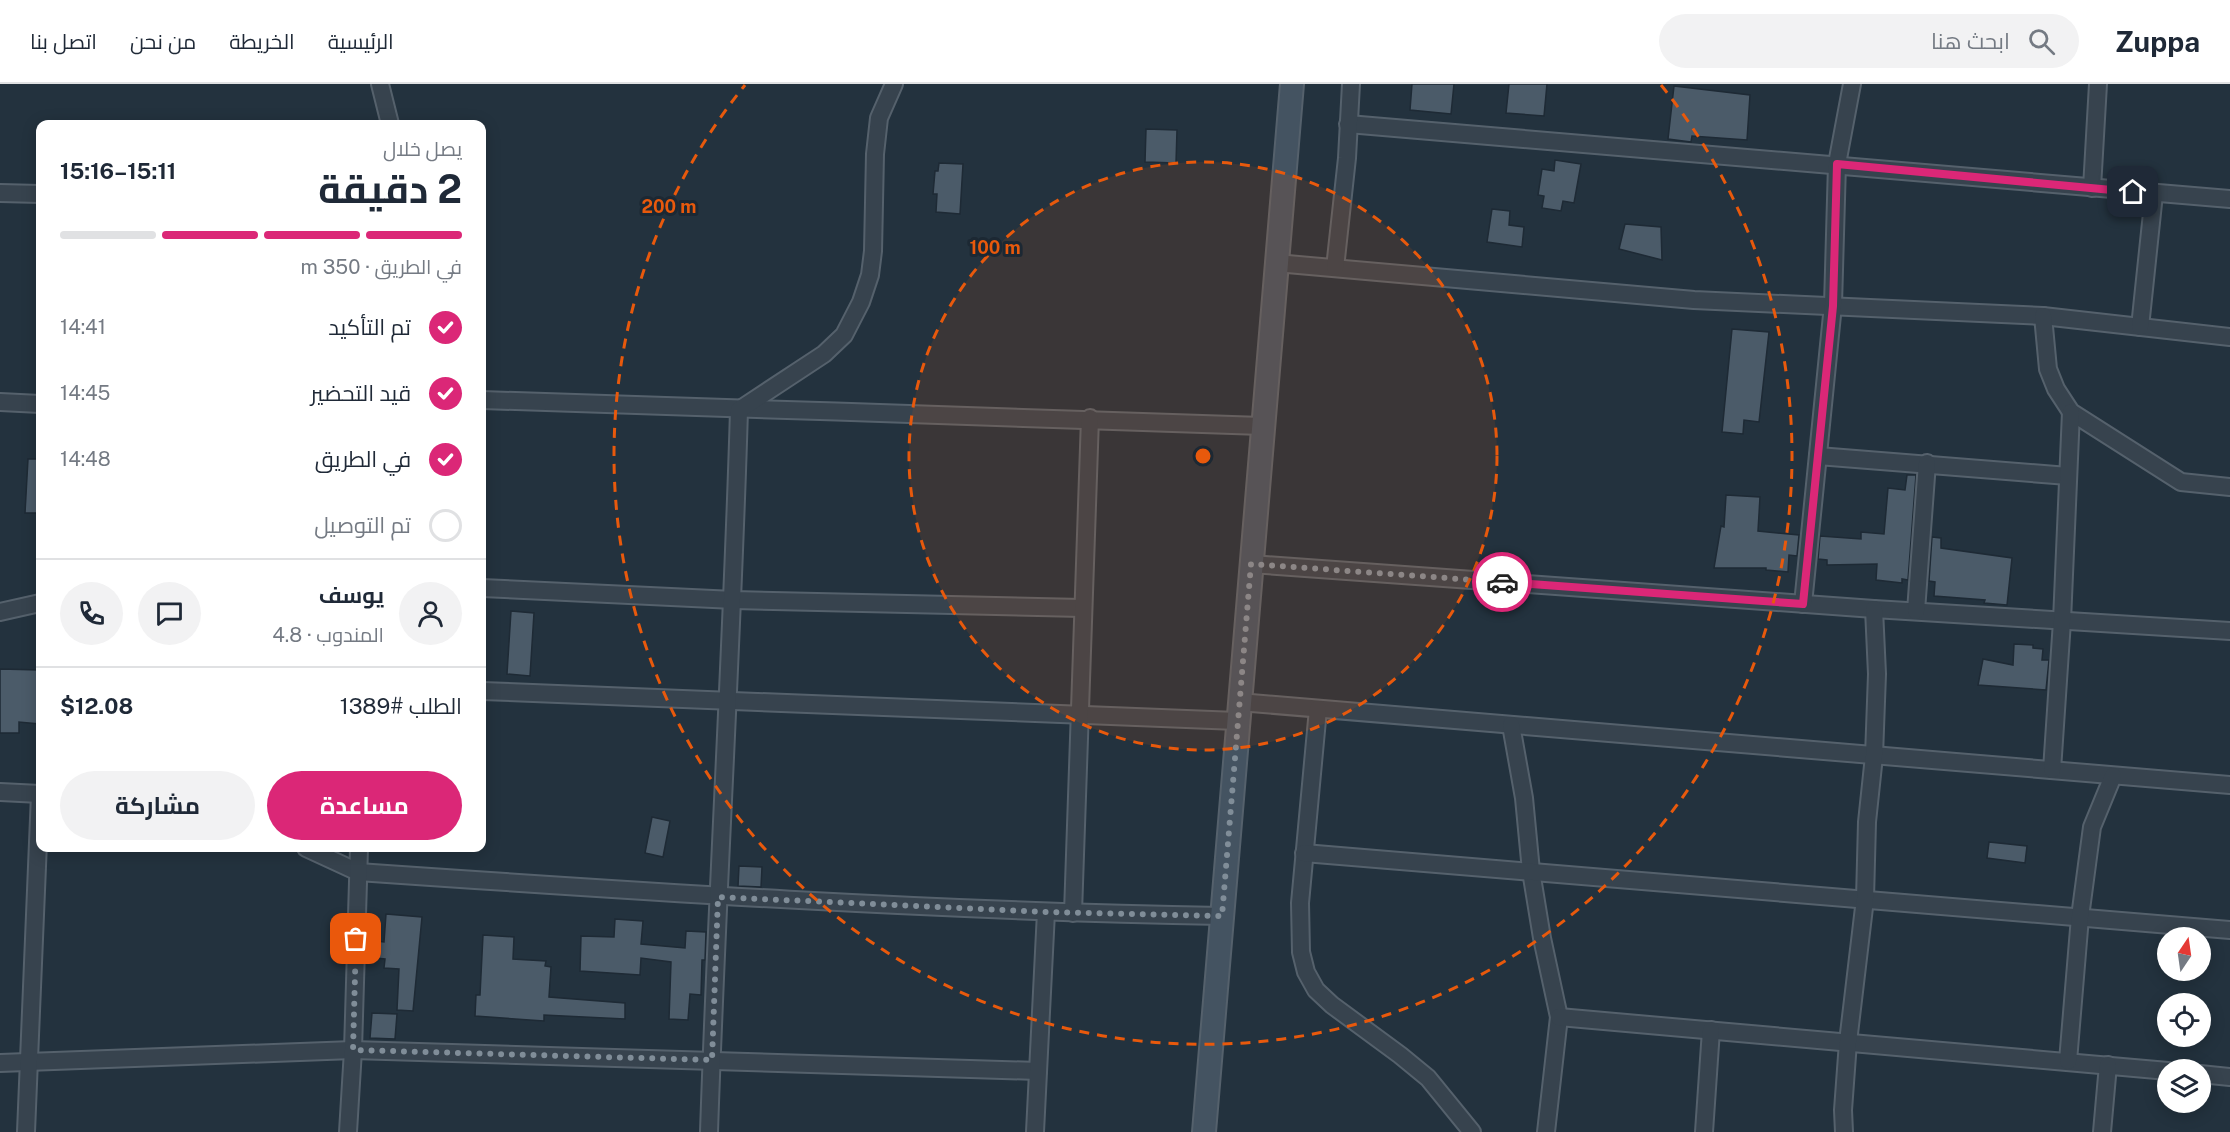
<!DOCTYPE html>
<html lang="ar">
<head>
<meta charset="utf-8">
<style>
	:root { --surface:#fff; --page:#f2f2f3; --text:#1f2937; --muted:#747a83; --line:#e0e1e3; --accent:#db2777 }
	body { margin:0; font-family:"Public Sans",Cairo,sans-serif; background:var(--page); color:var(--text); direction:rtl; height:100vh; display:flex; flex-direction:column; font-size:22px; white-space:nowrap }
	* { box-sizing:border-box; margin:0 }
	p { font-size:20px; color:var(--muted) }
	.icon { flex:none; width:33px; height:33px; fill:none; stroke:currentColor; stroke-width:2; stroke-linecap:round; stroke-linejoin:round }
	.map { position:relative; flex:1; overflow:hidden; direction:ltr }
	.panel { position:absolute; left:36px; top:36px; width:450px; height:732px; display:flex; flex-direction:column; background:var(--surface); border-radius:12px; box-shadow:0 3px 15px #0003; direction:rtl }
	.panel>* { flex:none }
	.needle { width:39px; rotate:13deg }
	.buttons { position:absolute; left:2157px; top:843px; display:grid; gap:12px }
	.buttons a { display:grid; place-items:center; width:54px; height:54px; border-radius:50%; background:var(--surface); box-shadow:0 3px 15px #0003; font-size:30px }
	.pin { position:absolute; display:grid; place-items:center; width:51px; height:51px; color:#fff; margin:-26px; border-radius:12px; box-shadow:0 3px 9px #0006 }
	.courier { position:absolute; display:grid; place-items:center; width:60px; height:60px; margin:-30px; border:4px solid #db2777; border-radius:50%; background:#fff; color:#222; box-shadow:0 2px 8px #0007 }
	.head em { font-style:normal; font-weight:700 }
	.head div { display:flex; flex-direction:column-reverse }
	.head { display:flex; align-items:center; justify-content:space-between; height:102px; padding:0 24px }
	h1 { font-size:39px; font-weight:700; line-height:45px }
	.bar { display:grid; grid-template-columns:repeat(4,1fr); gap:9px 6px; align-content:center; height:72px; padding:0 24px }
	.bar i { height:8px; border-radius:4px; background:var(--line) }
	.bar .selected { background:var(--accent) }
	.bar p { grid-column:span 4 }
	.line { display:flex; align-items:center; gap:15px; padding:0 24px; border-top:2px solid var(--line) }
	.line div { flex:1 }
	.round { display:grid; place-items:center; flex:none; width:63px; height:63px; border-radius:32px; background:var(--page) }
	ol { padding:0 24px; list-style:none }
	li { display:flex; align-items:center; gap:18px; height:66px }
	li p { margin-inline-start:auto }
	li .icon { padding:6px; border-radius:50%; background:var(--accent); color:#fff; stroke-width:4 }
	li:last-child { color:var(--muted) }
	li i { width:33px; height:33px; border:3px solid var(--line); border-radius:50% }
	.primary-button { display:flex; gap:12px; margin-top:auto; padding:12px 24px }
	.primary-button a { flex:1; height:69px; border-radius:36px; background:var(--accent); color:#fff; font-size:24px; font-weight:700; line-height:69px; text-align:center }
	.primary-button a+a { background:var(--page); color:var(--text) }
	header { display:flex; align-items:center; gap:36px; box-sizing:border-box; height:84px; padding:0 30px; background:var(--surface); border-bottom:2px solid var(--line) }
	header strong { font-size:28px }
	nav { display:flex; gap:33px; margin-inline-start:auto; font-size:21px }
	.search { width:420px; height:54px; background:var(--page); display:flex; align-items:center; gap:15px; box-sizing:border-box; padding:0 21px; border-radius:33px; color:var(--muted); font-size:22px }
	.map>svg:first-child { display:block }
	.building { fill:#4b5b69; stroke:#1e2a35; stroke-width:1.5 }
	.lines { fill:none; stroke-linecap:round; stroke-linejoin:round }
	.street-casing { stroke:#55616c; stroke-width:20 }
	.secondary-casing { stroke:#55616c; stroke-width:26 }
	.street { stroke:#37434e; stroke-width:16 }
	.secondary { stroke:#445361; stroke-width:22 }
	.done { stroke:#808d98; stroke-width:6; stroke-dasharray:0 10.8 }
	.route { stroke:#db2777; stroke-width:8 }
	.ring { fill:none; stroke:#e8590c; stroke-width:3; stroke-dasharray:10 8 }
	.centre { fill:#e8590c; stroke:#1c2833; stroke-width:3 }
	.ring-label { font-size:18px; text-anchor:middle; font-weight:bold; fill:#e8590c; stroke:#1c2833; stroke-width:6; stroke-linejoin:round; paint-order:stroke }
</style>
</head>
<body>
<header>
<strong>Zuppa</strong>
<div class="search"><svg class="icon" aria-label="search" viewBox="0 0 24 24"><circle cx="10" cy="10" r="6"/><path d="M15 15l6 6"/></svg>ابحث هنا</div>
<nav><a>الرئيسية</a><a>الخريطة</a><a>من نحن</a><a>اتصل بنا</a></nav>
</header>
<div class="map">
<svg width="2230" height="1048" viewBox="0 0 2230 1048">
	<rect width="100%" height="100%" fill="#23323e"/>
	<g class="building">
		<path d="M1412,0H1454L1451,30L1410,26Z"/>
		<path d="M1509,0H1547L1544,32L1506,29Z"/>
		<path d="M1674,2L1750,11L1747,56L1692,52L1691,58L1668,55Z"/>
		<path d="M1146,45L1177,46L1176,79L1145,78Z"/>
		<path d="M1555,76L1581,80L1574,119L1563,117L1561,127L1542,124L1544,112L1538,111L1542,85L1554,87Z"/>
		<path d="M939,79L963,80L960,130L936,128L937,110H933L935,87H938Z"/>
		<path d="M1492,125L1510,127L1509,141L1524,143L1522,163L1487,158Z"/>
		<path d="M1625,140L1661,143L1662,176L1619,165Z"/>
		<path d="M1732,245L1769,248L1759,338L1744,336L1743,350L1722,348Z"/>
		<path d="M28,375H40V429H25Z"/>
		<path d="M1907,391H1916L1908,496L1902,495V499L1876,496L1877,480L1827,481V476L1818,475L1820,452L1861,455V448L1884,450L1888,404L1905,406Z"/>
		<path d="M1726,411L1760,413L1758,447L1799,451L1797,472L1789,471L1788,488L1766,486V484H1714L1721,442L1724,443Z"/>
		<path d="M1932,453L1941,454V464L2012,474L2007,521L1984,519L1985,516L1934,512L1935,498L1929,497Z"/>
		<path d="M511,527L534,529L530,592L507,590Z"/>
		<path d="M2014,560L2033,561V564L2043,565L2042,576H2049L2046,606L1978,601L1983,575L2013,581Z"/>
		<path d="M0,585L40,586V640L19,638V649H0Z"/>
		<path d="M652,733L670,737L663,773L645,769Z"/>
		<path d="M1989,758L2027,762L2025,779L1987,774Z"/>
		<path d="M739,782L762,783L761,803L738,802Z"/>
		<path d="M386,830L422,833L413,927L397,926L399,885L384,884L385,875L375,874L376,857L384,858Z"/>
		<path d="M615,835L643,837L641,860L685,864L686,847L706,848L705,876H702L701,911L690,910L688,936L669,935L671,878L641,874L640,891L580,887L581,852L614,853Z"/>
		<path d="M483,851L514,853L513,875L546,877L545,882L551,883L549,913L625,919V935L544,931V937L475,932L476,911H480Z"/>
		<path d="M372,929L397,930L395,955L370,954Z"/>
	</g>
	<g class="lines">
		<g class="street-casing">
			<g id="street">
				<path d="M380,0L390,40"/>
				<path d="M1348,40L2230,115"/>
				<path d="M2092,104L2098,0"/>
				<path d="M0,109L40,110"/>
				<path d="M1276,179L1694,216L2043,232L2230,253"/>
				<path d="M1335,184L1347,74L1351,0"/>
				<path d="M2043,232L2048,285L2056,305L2071,328L2181,398L2230,403"/>
				<path d="M2140,243L2154,110"/>
				<path d="M482,316C742,326 1002,331 1262,342"/>
				<path d="M0,318L40,320"/>
				<path d="M1818,372L2068,392"/>
				<path d="M1251,480L1874,525L2230,547"/>
				<path d="M482,504L734,516L1082,524"/>
				<path d="M1803,520L1833,221L1837,80L1852,0"/>
				<path d="M1916,527L1927,379"/>
				<path d="M0,528L40,519"/>
				<path d="M482,607L1237,637"/>
				<path d="M1239,618L2230,701"/>
				<path d="M1318,625L1300,819L1301,868L1306,888L1316,906L1332,921L1400,971L1428,994L1472,1048"/>
				<path d="M1511,641L1524,714L1531,787L1542,854L1559,933L1546,1048"/>
				<path d="M2052,686L2062,537L2071,328"/>
				<path d="M0,708L40,710"/>
				<path d="M306,764L358,788C646,808 934,827 1222,832"/>
				<path d="M1304,769L2230,846"/>
				<path d="M1073,829L1090,334"/>
				<path d="M1559,933L2168,987"/>
				<path d="M2068,977L2080,833L2092,743L2113,692"/>
				<path d="M0,979L353,966L1038,987"/>
				<path d="M2200,990L2230,993"/>
				<path d="M26,1048L40,710"/>
				<path d="M348,1048L353,966L359,764"/>
				<path d="M709,1048C717,807 732,567 739,326L824,270L844,251L861,218L870,191L873,167L875,70L879,34L894,0"/>
				<path d="M1035,1048L1046,828"/>
				<path d="M1704,1048L1711,946"/>
				<path d="M1844,1048L1843,1026L1848,958L1865,815L1867,738L1874,672L1877,590L1874,525"/>
				<path d="M2102,1048L2108,981"/>
			</g>
		</g>
		<g class="secondary-casing">
			<path id="secondary" d="M1204,1048L1292,0"/>
		</g>
		<use href="#street" class="street"/>
		<use href="#secondary" class="secondary"/>
	</g>
	<g class="lines">
		<path class="done" d="M356,855L353,966L712,976L718,813L1047,828L1222,832L1251,480L1502,498"/>
		<path class="route" d="M1502,498L1803,520L1833,222L1837,80L2133,108"/>
	</g>
	<circle cx="1203" cy="372" r="294" fill="#e8590c" fill-opacity=".12"/>
	<g class="ring">
		<circle cx="1203" cy="372" r="294"/>
		<path d="M1661 1A589 589 0 1 1 745 1"/>
	</g>
	<circle cx="1203" cy="372" r="9" class="centre"/>
	<g class="ring-label">
		<text x="669" y="129">200 m</text>
		<text x="995" y="170">100 m</text>
	</g>
</svg>
<div class="buttons">
<a><svg class="needle" viewBox="-14 -14 28 28"><path d="M0-13l5 13h-10z" fill="#e53935"/><path d="M0 13l5-13h-10z" fill="#747a83"/></svg></a>
<a><svg class="icon" aria-label="locate" viewBox="0 0 24 24"><circle cx="12" cy="12" r="6"/><path d="M12 2v4M12 18v4M2 12h4M18 12h4"/></svg></a>
<a><svg class="icon" aria-label="layers" viewBox="0 0 24 24"><path d="M12 4l9 5-9 5-9-5zM3 14l9 5 9-5"/></svg></a>
</div>
<div class="pin" style="left:356px;top:855px;background:#ea580c"><svg class="icon" aria-label="bag" viewBox="0 0 24 24"><path d="M5 8h14l-1 12H6zM9 8a3 3 0 0 1 6 0"/></svg></div>
<div class="pin" style="left:2133px;top:108px;background:#1f2937"><svg class="icon" aria-label="home" viewBox="0 0 24 24"><path d="M3 11l9-7 9 7M6 9v11h12V9"/></svg></div>
<div class="courier" style="left:1502px;top:498px"><svg class="icon" aria-label="car" viewBox="0 0 24 24"><path d="M5 17H2v-5l4-1 3-4h7l3 4 3 1v5h-3M9 17h6M6 11h13"/><circle cx="7" cy="17" r="2"/><circle cx="17" cy="17" r="2"/></svg></div>
<section class="panel">
<div class="head"><div><h1>2 دقيقة</h1><p>يصل خلال</p></div><em>15:11–15:16</em></div>
<div class="bar"><i class="selected"></i><i class="selected"></i><i class="selected"></i><i></i><p>في الطريق · 350 m</p></div>
<ol>
<li><svg class="icon" aria-label="check" viewBox="0 0 24 24"><path d="M5 12l5 5 9-10"/></svg>تم التأكيد<p>14:41</p></li>
<li><svg class="icon" aria-label="check" viewBox="0 0 24 24"><path d="M5 12l5 5 9-10"/></svg>قيد التحضير<p>14:45</p></li>
<li><svg class="icon" aria-label="check" viewBox="0 0 24 24"><path d="M5 12l5 5 9-10"/></svg>في الطريق<p>14:48</p></li>
<li><i></i>تم التوصيل</li>
</ol>
<div class="line" style="height:108px"><a class="round"><svg class="icon" aria-label="person" viewBox="0 0 24 24"><circle cx="12" cy="8" r="4"/><path d="M4 21q1-7 8-7t8 7"/></svg></a><div><b>يوسف</b><p>المندوب · 4.8</p></div><a class="round"><svg class="icon" aria-label="chat" viewBox="0 0 24 24"><path d="M4 5h16v11H9l-5 4z"/></svg></a><a class="round"><svg class="icon" aria-label="phone" viewBox="0 0 24 24"><path d="M5 4h4l2 5-3 2q2 4 5 5l2-3 5 2v4C11 20 4 13 5 4z"/></svg></a></div>
<div class="line" style="height:78px"><div>الطلب #1389</div><b>$12.08</b></div>
<div class="primary-button"><a>مساعدة</a><a>مشاركة</a></div>
</section>
</div>
</body>
</html>
